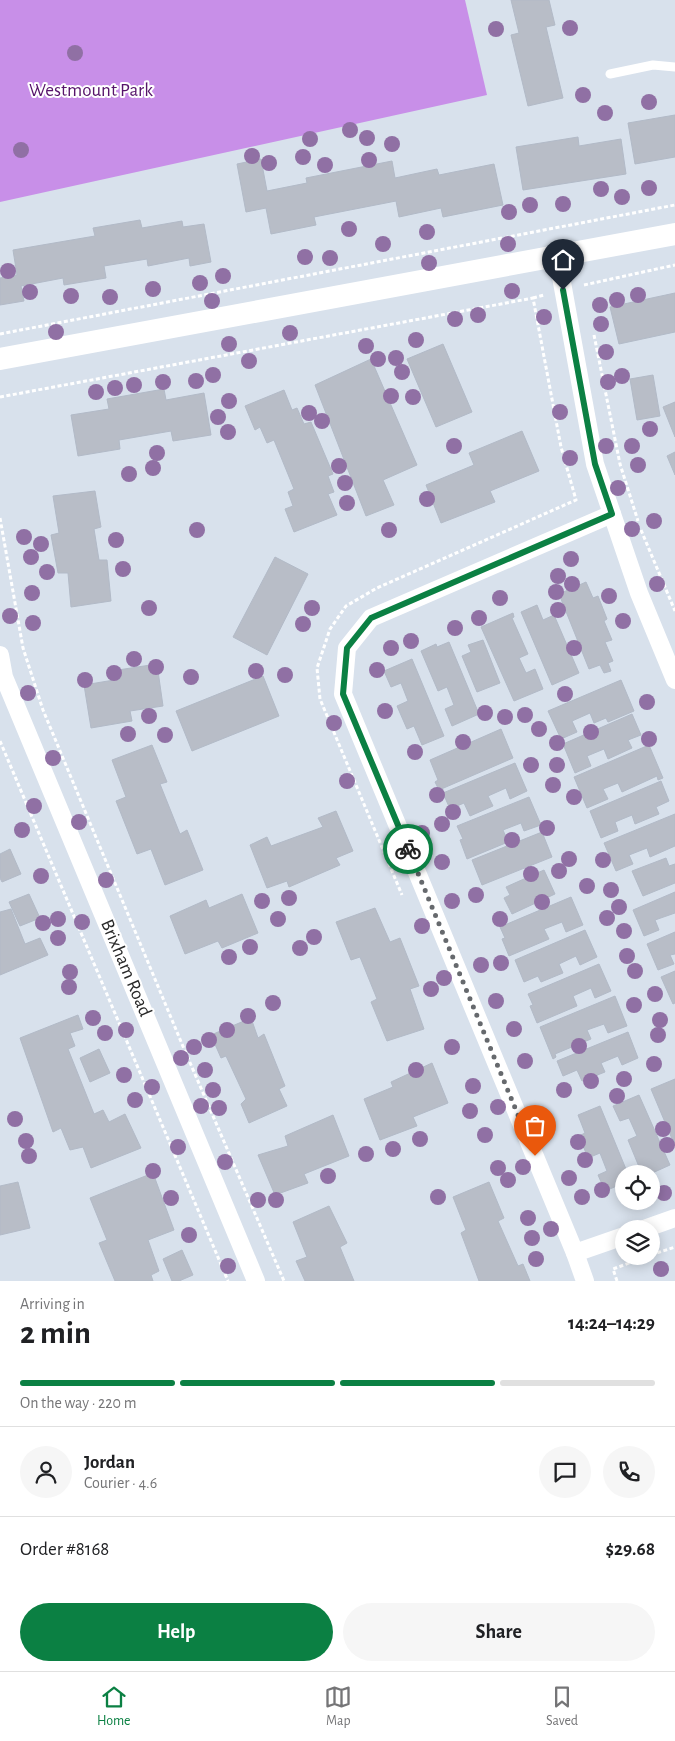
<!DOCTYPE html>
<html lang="en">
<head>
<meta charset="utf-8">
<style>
	:root { --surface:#fff; --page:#f6f6f6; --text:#202124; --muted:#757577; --line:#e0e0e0; --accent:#0b8043 }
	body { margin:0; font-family:"Alegreya Sans",sans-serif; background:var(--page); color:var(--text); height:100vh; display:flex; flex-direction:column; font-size:19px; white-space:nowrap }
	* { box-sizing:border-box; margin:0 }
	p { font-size:16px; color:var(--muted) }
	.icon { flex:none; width:28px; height:28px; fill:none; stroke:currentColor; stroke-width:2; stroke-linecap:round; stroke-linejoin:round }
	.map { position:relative; height:1281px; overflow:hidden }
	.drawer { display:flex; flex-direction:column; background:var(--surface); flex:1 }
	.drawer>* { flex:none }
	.buttons { position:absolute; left:615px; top:1165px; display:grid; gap:10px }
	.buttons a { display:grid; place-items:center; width:45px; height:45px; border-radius:50%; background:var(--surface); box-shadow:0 2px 12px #0003; font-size:25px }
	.pin { position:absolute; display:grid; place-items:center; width:42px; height:42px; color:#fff; margin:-51px -21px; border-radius:50% 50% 50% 0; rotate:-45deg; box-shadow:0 0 5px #0007 }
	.pin .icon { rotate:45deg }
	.courier { position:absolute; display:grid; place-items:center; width:50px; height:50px; margin:-25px; border:4px solid #0b8043; border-radius:50%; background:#fff; color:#222; box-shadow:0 1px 6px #0007 }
	.headline em { font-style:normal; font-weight:700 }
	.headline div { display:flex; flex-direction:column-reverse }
	.headline { display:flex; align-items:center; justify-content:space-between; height:85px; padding:0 20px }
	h1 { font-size:32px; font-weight:700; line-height:38px }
	.bar { display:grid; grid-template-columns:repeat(4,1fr); gap:8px 5px; align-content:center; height:60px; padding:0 20px }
	.bar i { height:6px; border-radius:4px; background:var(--line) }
	.bar .active { background:var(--accent) }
	.bar p { grid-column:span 4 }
	.line { display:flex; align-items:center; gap:12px; padding:0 20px; border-top:1px solid var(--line) }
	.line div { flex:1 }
	.round { display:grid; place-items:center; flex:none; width:52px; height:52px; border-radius:26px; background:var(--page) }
	.cta { display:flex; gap:10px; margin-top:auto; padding:10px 20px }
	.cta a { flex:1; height:58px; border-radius:30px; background:var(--accent); color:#fff; font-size:20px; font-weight:700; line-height:58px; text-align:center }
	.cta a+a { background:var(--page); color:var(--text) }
	.tab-bar { display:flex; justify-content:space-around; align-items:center; height:70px; border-top:1px solid var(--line); background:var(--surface); font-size:14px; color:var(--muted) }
	.tab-bar a { display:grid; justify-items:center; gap:2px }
	.tab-bar .active { color:var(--accent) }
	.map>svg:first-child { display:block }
	.green { fill:#c88fe8 }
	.building { fill:#b8bdc7; stroke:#b2bac7 }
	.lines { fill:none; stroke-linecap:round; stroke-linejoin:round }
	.path { stroke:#fff; stroke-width:3; stroke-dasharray:4 2.5; stroke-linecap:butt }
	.service { stroke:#fff; stroke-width:9 }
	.minor { stroke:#fff; stroke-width:18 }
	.tertiary { stroke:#fff; stroke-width:22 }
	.tree { fill:#9070a4 }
	.done { stroke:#66696d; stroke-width:5; stroke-dasharray:0 9 }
	.route { stroke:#0b8043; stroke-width:6 }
	.labels { text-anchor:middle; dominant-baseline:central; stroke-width:4; stroke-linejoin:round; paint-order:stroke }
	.park-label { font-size:19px; fill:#56136a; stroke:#fff }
	.street-label { font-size:19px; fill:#282828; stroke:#fff }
</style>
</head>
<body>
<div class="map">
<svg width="675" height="1281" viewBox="0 0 675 1281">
	<rect width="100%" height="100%" fill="#d8e1ec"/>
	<path class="green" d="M0,0H465L487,95L0,202Z"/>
	<g class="building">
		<path d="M511,0H549L555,25L546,27L563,98L528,106L511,35L519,33Z"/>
		<path d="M675,115V157L635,164L628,123Z"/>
		<path d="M578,137L579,146L621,139L626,174L523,190L516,147Z"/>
		<path d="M261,159L267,191L307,183L306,178L392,161L395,178L437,169L439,175L494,164L503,205L443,217L441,208L399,217L396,201L314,217L316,225L271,234L266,208L246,212L237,164Z"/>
		<path d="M140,220L142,228L182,221L183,227L204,224L211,262L190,266L189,258L148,266L147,259L104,266L106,278L64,285L63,278L21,286L24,301L0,305V278L17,275L13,250L95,236L93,228Z"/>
		<path d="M675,293V332L619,344L610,307Z"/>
		<path d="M443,344L472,412L436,427L407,359Z"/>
		<path d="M371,359L417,465L383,480L394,505L366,516L315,385Z"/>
		<path d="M653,375L660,416L637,420L630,379Z"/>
		<path d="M164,389L166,400L204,393L211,435L173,441L171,431L119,440L120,449L78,456L71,415L109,409L107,399Z"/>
		<path d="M284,390L292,410L297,408L304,424L311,422L333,474L328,476L334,492L328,494L337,515L294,532L285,509L293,506L288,492L294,489L274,440L267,443L260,427L255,430L245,406Z"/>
		<path d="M675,402V437L663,407Z"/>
		<path d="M522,431L539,471L490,491L495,502L441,523L426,485L474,465L469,453Z"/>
		<path d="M675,452V475L667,456Z"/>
		<path d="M95,491L101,527L94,529L99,560H107L111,601L71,607L68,573H58L51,535L59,533L53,496Z"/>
		<path d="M275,557L308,574L267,655L233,637Z"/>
		<path d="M586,582L593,598L598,596L607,619L604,621L612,640L605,642L613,661L608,663L611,671L604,673L600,665L589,669L559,594Z"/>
		<path d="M537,605L543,620L554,615L579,673L552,685L521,612Z"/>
		<path d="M513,613L514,617L512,618L528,654L519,658L526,673L535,669L543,689L514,701L481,627Z"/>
		<path d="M483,640L500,683L477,692L462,656L471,652L468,645Z"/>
		<path d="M449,642L479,714L452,726L445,709L454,705L447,687L438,691L421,651L436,644L437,647Z"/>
		<path d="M412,659L444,736L422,745L414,726L407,729L397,706L408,701L401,683L391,687L384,671Z"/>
		<path d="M157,664L163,706L130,711L132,721L91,728L84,685L120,679L118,670Z"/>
		<path d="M263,676L279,716L192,751L176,711Z"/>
		<path d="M621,680L634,711L608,722L606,718L594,723L590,713L572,721L577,732L561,739L548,711Z"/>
		<path d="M632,714L641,735L628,740L632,748L608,759L604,749L587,756L591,766L575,773L563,744Z"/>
		<path d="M501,729L513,758L439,790L435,782L438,780L430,760Z"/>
		<path d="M152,745L167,782L160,784L180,834L187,830L203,870L165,885L151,849L137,854L116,801L126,797L112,760Z"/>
		<path d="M649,745L663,778L658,780L657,776L622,792L618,783L603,789L608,799L587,808L574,777Z"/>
		<path d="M515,763L527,791L510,799L506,788L488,796L493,806L470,816L464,803L450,809L443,793Z"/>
		<path d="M661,781L669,801L656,807L659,814L635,824L632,815L615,822L618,831L601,838L590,811Z"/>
		<path d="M529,797L541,825L524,831L521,823L503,830L508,842L467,859L460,840L463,839L457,826Z"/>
		<path d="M336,811L353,851L336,858L340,865L289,887L287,881L267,888L250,845L267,837L271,846L323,827L318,818Z"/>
		<path d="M675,814V846L650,857L647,848L629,855L633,864L616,871L604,843Z"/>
		<path d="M542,832L552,857L482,885L472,860Z"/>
		<path d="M10,849L21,874L2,882L0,878V854Z"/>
		<path d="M666,858L669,866L675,864V883L643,896L632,871Z"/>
		<path d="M544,870L555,894L512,914L504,898L510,895L506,887Z"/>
		<path d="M675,892V913L655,920L659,930L644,936L633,910Z"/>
		<path d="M29,894L40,918L20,926L9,902Z"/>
		<path d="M242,894L258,933L222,948L218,941L185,954L170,916L206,900L209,908Z"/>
		<path d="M571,897L583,925L566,932L562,922L544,929L549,939L509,956L502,939L505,938L500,927Z"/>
		<path d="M375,908L390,942L400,938L419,986L410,989L424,1029L387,1041L371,1002L377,999L360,957L351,960L336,922Z"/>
		<path d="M11,909L25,944L40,938L48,955L0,975V912Z"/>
		<path d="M585,930L597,957L580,965L576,956L559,964L563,973L541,982L538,976L524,982L515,960Z"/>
		<path d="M675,932V954L670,955L674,964L658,970L647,944Z"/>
		<path d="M599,964L611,991L595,998L591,988L573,996L577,1006L537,1023L530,1006L533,1005L528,994Z"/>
		<path d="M675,971V1003L673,1004L661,977Z"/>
		<path d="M615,996L627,1026L608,1033L604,1024L587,1030L591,1039L555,1054L556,1057L553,1059L540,1027Z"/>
		<path d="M78,1015L83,1029L70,1033L75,1046L68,1049L94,1114L103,1110L109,1122L125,1114L141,1148L91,1168L83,1147L70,1150L61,1128L53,1132L20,1038Z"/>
		<path d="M251,1018L258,1038L264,1034L285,1086L279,1089L287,1106L249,1123L241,1104L246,1099L226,1056L221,1058L211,1035Z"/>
		<path d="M628,1032L638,1058L622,1065L618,1056L601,1063L605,1072L582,1081L577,1070L563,1076L557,1061Z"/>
		<path d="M99,1049L110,1073L90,1082L80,1058Z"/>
		<path d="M432,1063L448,1103L413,1117L417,1126L380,1140L364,1099L393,1087L391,1082Z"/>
		<path d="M675,1079V1146L651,1089Z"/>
		<path d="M639,1095L670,1165L650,1174H642L628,1140L637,1136L629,1118L620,1121L613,1106Z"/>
		<path d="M600,1106L628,1174H624V1183L605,1191L598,1175L607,1171L600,1153L588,1158L579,1136L585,1133L578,1115Z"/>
		<path d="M333,1115L349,1156L304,1174L308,1183L275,1195L258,1155L288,1146L285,1136Z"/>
		<path d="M153,1173L174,1230L148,1240L159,1271L151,1275L153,1281H115L99,1243L107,1240L90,1198Z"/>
		<path d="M18,1182L30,1228L0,1235V1186Z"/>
		<path d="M489,1182L504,1218L498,1221L518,1266L523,1264L530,1281H479L461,1233L466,1230L453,1197Z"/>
		<path d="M329,1206L347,1243L340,1247L354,1281H305L296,1261L307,1257L293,1222Z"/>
		<path d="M182,1250L193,1275L179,1281H172L163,1259Z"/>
	</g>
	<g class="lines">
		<g class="path">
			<path d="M584,285L675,265"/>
			<path d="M533,298L544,295"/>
			<path d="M0,334L675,205"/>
			<path d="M594,335L620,464L638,521"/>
			<path d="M0,397L533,298L561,447L576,500L377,588L346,606L330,629L317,668L320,699L402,895"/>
			<path d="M0,518L23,648L43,710L182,1044L284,1281"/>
			<path d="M641,530L675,611"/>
			<path d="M0,741L228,1281"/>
			<path d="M651,1255L675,1247"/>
			<path d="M617,1281L613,1269L648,1256"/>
		</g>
		<path class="service" d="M610,74L653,65L675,67"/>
		<g class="minor">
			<path d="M557,255L595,464L639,593L675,680"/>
			<path d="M0,655L4,677L256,1281"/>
			<path d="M644,1229L675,1218"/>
			<path d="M575,1253L624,1236"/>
			<path d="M585,1281L575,1253L343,694L347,648L371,618L612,514"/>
		</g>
		<path class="tertiary" d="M0,359L675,234"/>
	</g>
	<g class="tree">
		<circle cx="570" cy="28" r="8"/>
		<circle cx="496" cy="29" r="8"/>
		<circle cx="75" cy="53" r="8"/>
		<circle cx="583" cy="95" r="8"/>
		<circle cx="649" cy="102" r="8"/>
		<circle cx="605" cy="113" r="8"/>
		<circle cx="350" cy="130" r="8"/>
		<circle cx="367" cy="138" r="8"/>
		<circle cx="310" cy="139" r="8"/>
		<circle cx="392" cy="144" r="8"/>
		<circle cx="21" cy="150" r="8"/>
		<circle cx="252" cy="156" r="8"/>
		<circle cx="303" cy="157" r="8"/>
		<circle cx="369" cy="160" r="8"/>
		<circle cx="269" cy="163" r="8"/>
		<circle cx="325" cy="165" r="8"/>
		<circle cx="649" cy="188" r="8"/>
		<circle cx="601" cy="189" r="8"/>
		<circle cx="622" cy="197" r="8"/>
		<circle cx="563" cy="204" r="8"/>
		<circle cx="530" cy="205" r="8"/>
		<circle cx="509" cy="212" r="8"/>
		<circle cx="349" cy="229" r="8"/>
		<circle cx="427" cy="232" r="8"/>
		<circle cx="383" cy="244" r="8"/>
		<circle cx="508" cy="244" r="8"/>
		<circle cx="305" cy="257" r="8"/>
		<circle cx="330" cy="258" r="8"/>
		<circle cx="429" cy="263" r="8"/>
		<circle cx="8" cy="271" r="8"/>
		<circle cx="223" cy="276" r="8"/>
		<circle cx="200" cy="283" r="8"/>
		<circle cx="153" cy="289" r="8"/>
		<circle cx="512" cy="291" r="8"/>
		<circle cx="30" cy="292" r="8"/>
		<circle cx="638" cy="295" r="8"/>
		<circle cx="71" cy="296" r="8"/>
		<circle cx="110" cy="297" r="8"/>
		<circle cx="617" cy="300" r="8"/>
		<circle cx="212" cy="301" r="8"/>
		<circle cx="600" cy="305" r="8"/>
		<circle cx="478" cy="315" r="8"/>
		<circle cx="544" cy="317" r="8"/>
		<circle cx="455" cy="319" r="8"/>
		<circle cx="601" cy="324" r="8"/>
		<circle cx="56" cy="332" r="8"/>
		<circle cx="290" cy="333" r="8"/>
		<circle cx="416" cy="340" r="8"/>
		<circle cx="229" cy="344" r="8"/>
		<circle cx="366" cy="346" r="8"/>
		<circle cx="606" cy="352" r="8"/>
		<circle cx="396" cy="358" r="8"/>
		<circle cx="378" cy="359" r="8"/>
		<circle cx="249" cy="361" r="8"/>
		<circle cx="402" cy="372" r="8"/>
		<circle cx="213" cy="375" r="8"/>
		<circle cx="622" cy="376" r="8"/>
		<circle cx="196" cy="381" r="8"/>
		<circle cx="163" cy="382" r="8"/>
		<circle cx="608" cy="382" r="8"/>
		<circle cx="134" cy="385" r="8"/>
		<circle cx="115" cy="388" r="8"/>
		<circle cx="96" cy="392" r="8"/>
		<circle cx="391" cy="396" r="8"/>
		<circle cx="413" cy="397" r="8"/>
		<circle cx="229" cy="401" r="8"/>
		<circle cx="560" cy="412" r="8"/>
		<circle cx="309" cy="413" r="8"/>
		<circle cx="218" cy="417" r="8"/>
		<circle cx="322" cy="421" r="8"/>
		<circle cx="650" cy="429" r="8"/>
		<circle cx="228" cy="432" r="8"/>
		<circle cx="454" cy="446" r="8"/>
		<circle cx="606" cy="446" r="8"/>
		<circle cx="632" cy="446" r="8"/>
		<circle cx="157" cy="453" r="8"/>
		<circle cx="570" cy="458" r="8"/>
		<circle cx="638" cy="465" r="8"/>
		<circle cx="339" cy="466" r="8"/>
		<circle cx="153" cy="468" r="8"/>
		<circle cx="129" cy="474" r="8"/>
		<circle cx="345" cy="483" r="8"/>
		<circle cx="618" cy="488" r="8"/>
		<circle cx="427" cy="499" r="8"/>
		<circle cx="347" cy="503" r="8"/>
		<circle cx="654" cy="521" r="8"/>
		<circle cx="632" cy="529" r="8"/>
		<circle cx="197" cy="530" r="8"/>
		<circle cx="389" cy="530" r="8"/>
		<circle cx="24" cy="537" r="8"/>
		<circle cx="116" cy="540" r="8"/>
		<circle cx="41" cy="544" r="8"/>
		<circle cx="31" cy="557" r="8"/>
		<circle cx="571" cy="559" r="8"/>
		<circle cx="123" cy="569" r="8"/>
		<circle cx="47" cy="572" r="8"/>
		<circle cx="558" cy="576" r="8"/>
		<circle cx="572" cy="584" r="8"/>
		<circle cx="657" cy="584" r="8"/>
		<circle cx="556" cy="592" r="8"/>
		<circle cx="32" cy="593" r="8"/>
		<circle cx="609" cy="596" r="8"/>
		<circle cx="500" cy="598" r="8"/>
		<circle cx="149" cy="608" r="8"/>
		<circle cx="312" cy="608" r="8"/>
		<circle cx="558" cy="610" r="8"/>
		<circle cx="10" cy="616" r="8"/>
		<circle cx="479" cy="618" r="8"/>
		<circle cx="623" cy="621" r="8"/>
		<circle cx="33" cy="623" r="8"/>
		<circle cx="303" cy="624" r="8"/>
		<circle cx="455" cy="628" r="8"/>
		<circle cx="411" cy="641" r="8"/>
		<circle cx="391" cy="648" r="8"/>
		<circle cx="574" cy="648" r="8"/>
		<circle cx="134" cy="659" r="8"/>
		<circle cx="156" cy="667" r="8"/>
		<circle cx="377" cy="670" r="8"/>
		<circle cx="256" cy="671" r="8"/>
		<circle cx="114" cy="673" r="8"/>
		<circle cx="285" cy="675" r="8"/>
		<circle cx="191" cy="677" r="8"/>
		<circle cx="85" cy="680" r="8"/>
		<circle cx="28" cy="693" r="8"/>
		<circle cx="565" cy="694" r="8"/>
		<circle cx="647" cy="702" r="8"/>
		<circle cx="385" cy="711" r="8"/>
		<circle cx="485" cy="713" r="8"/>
		<circle cx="525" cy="715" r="8"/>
		<circle cx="149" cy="716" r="8"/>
		<circle cx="505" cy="717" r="8"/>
		<circle cx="334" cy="723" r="8"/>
		<circle cx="539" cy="729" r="8"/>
		<circle cx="591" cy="732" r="8"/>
		<circle cx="128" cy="734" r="8"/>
		<circle cx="165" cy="735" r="8"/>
		<circle cx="649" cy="739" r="8"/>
		<circle cx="463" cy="742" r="8"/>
		<circle cx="557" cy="743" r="8"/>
		<circle cx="415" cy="752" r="8"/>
		<circle cx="53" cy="758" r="8"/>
		<circle cx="531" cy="765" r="8"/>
		<circle cx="557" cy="765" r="8"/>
		<circle cx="347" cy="781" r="8"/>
		<circle cx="553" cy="785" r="8"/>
		<circle cx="437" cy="795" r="8"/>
		<circle cx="574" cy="797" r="8"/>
		<circle cx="34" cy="806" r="8"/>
		<circle cx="453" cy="812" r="8"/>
		<circle cx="79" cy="822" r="8"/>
		<circle cx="442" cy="824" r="8"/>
		<circle cx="547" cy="828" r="8"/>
		<circle cx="22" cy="830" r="8"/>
		<circle cx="422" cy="833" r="8"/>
		<circle cx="512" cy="840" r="8"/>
		<circle cx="569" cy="859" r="8"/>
		<circle cx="603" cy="860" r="8"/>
		<circle cx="442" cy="862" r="8"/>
		<circle cx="559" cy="871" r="8"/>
		<circle cx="531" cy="874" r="8"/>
		<circle cx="41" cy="876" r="8"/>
		<circle cx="106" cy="880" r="8"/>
		<circle cx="587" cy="886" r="8"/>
		<circle cx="611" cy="890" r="8"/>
		<circle cx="476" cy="895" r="8"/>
		<circle cx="289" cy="898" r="8"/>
		<circle cx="262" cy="901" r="8"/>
		<circle cx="452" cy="901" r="8"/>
		<circle cx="542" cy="902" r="8"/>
		<circle cx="619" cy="907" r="8"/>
		<circle cx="607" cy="918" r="8"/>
		<circle cx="58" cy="919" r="8"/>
		<circle cx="278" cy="919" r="8"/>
		<circle cx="500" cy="919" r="8"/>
		<circle cx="82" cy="922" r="8"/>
		<circle cx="43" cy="923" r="8"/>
		<circle cx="422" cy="926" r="8"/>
		<circle cx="624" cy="931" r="8"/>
		<circle cx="314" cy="937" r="8"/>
		<circle cx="58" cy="938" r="8"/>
		<circle cx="250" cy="947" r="8"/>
		<circle cx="300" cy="948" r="8"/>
		<circle cx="627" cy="956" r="8"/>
		<circle cx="229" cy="957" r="8"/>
		<circle cx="501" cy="963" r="8"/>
		<circle cx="481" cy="965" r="8"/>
		<circle cx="635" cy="971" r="8"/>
		<circle cx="70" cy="972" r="8"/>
		<circle cx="444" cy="978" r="8"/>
		<circle cx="69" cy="987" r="8"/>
		<circle cx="431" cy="989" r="8"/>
		<circle cx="655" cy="994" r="8"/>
		<circle cx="496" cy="1001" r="8"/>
		<circle cx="273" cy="1003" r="8"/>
		<circle cx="634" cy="1005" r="8"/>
		<circle cx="248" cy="1016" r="8"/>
		<circle cx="93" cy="1018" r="8"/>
		<circle cx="660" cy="1020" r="8"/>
		<circle cx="514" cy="1029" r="8"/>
		<circle cx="126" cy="1030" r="8"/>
		<circle cx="227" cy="1030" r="8"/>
		<circle cx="105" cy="1033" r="8"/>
		<circle cx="658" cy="1035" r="8"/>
		<circle cx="209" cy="1040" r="8"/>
		<circle cx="579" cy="1046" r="8"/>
		<circle cx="194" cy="1047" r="8"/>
		<circle cx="452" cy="1047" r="8"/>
		<circle cx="181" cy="1058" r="8"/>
		<circle cx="525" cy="1061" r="8"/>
		<circle cx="654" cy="1064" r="8"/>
		<circle cx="205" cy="1070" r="8"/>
		<circle cx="416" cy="1070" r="8"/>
		<circle cx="124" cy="1075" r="8"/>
		<circle cx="624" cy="1079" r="8"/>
		<circle cx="591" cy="1081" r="8"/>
		<circle cx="473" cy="1086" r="8"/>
		<circle cx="152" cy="1087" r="8"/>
		<circle cx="213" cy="1090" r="8"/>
		<circle cx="564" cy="1090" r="8"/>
		<circle cx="617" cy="1096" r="8"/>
		<circle cx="135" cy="1100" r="8"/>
		<circle cx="201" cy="1106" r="8"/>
		<circle cx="498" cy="1107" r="8"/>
		<circle cx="219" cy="1108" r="8"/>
		<circle cx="470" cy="1111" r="8"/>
		<circle cx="15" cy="1119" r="8"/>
		<circle cx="663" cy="1129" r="8"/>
		<circle cx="485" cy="1135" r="8"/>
		<circle cx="420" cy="1139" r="8"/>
		<circle cx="26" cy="1141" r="8"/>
		<circle cx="578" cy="1142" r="8"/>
		<circle cx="667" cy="1145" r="8"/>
		<circle cx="178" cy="1147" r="8"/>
		<circle cx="393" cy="1149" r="8"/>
		<circle cx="366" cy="1154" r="8"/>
		<circle cx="29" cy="1156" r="8"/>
		<circle cx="585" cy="1160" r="8"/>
		<circle cx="225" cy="1162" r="8"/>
		<circle cx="523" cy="1167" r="8"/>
		<circle cx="498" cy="1168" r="8"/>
		<circle cx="153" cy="1171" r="8"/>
		<circle cx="328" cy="1176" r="8"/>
		<circle cx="569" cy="1178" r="8"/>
		<circle cx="508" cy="1180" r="8"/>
		<circle cx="602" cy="1190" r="8"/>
		<circle cx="664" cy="1193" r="8"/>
		<circle cx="438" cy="1197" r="8"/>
		<circle cx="582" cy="1197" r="8"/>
		<circle cx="171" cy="1198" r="8"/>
		<circle cx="258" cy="1200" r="8"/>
		<circle cx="276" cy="1200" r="8"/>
		<circle cx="528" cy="1218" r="8"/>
		<circle cx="551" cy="1229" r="8"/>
		<circle cx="189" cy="1235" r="8"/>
		<circle cx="532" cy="1238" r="8"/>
		<circle cx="536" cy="1259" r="8"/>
		<circle cx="228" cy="1266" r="8"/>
		<circle cx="661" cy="1269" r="8"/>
	</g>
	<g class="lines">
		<path class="done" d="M408,849L535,1156"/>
		<path class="route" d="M408,849L343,694L347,648L371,618L612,514L595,464L563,290"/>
	</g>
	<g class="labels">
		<g class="park-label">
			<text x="91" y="90">Westmount Park</text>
		</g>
		<g class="street-label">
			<text transform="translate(126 968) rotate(67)">Brixham Road</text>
		</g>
	</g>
</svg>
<div class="buttons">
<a><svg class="icon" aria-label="locate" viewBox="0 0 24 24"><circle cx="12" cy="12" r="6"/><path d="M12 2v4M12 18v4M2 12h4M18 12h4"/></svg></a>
<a><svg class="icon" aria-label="layers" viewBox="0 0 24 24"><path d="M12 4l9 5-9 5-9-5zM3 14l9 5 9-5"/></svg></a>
</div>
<div class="pin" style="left:535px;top:1156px;background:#ea580c"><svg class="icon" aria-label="bag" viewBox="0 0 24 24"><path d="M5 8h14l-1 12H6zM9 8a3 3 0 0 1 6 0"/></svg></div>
<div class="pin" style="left:563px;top:290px;background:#1f2937"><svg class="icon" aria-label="home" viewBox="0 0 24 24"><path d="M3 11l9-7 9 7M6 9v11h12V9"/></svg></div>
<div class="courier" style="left:408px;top:849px"><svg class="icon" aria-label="bike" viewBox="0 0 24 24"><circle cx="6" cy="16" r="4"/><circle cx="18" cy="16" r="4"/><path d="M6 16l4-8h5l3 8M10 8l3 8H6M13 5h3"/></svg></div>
</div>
<section class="drawer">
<div class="headline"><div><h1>2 min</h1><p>Arriving in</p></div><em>14:24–14:29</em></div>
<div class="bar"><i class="active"></i><i class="active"></i><i class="active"></i><i></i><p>On the way · 220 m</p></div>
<div class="line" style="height:90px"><a class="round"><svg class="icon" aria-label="person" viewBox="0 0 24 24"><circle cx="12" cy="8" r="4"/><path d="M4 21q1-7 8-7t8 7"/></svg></a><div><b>Jordan</b><p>Courier · 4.6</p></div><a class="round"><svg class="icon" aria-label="chat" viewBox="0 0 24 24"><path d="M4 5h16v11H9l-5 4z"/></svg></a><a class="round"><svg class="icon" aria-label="phone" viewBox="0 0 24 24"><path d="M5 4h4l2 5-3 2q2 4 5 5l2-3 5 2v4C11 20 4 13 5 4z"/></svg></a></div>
<div class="line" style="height:65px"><div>Order #8168</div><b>$29.68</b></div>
<div class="cta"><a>Help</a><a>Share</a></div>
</section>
<nav class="tab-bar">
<a class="active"><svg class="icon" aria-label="home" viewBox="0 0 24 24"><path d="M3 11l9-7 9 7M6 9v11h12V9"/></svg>Home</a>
<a><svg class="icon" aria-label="map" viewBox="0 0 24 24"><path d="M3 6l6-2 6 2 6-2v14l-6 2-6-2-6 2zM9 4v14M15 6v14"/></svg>Map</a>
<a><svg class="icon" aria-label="saved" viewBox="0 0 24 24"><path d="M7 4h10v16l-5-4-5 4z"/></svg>Saved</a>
</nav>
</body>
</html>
